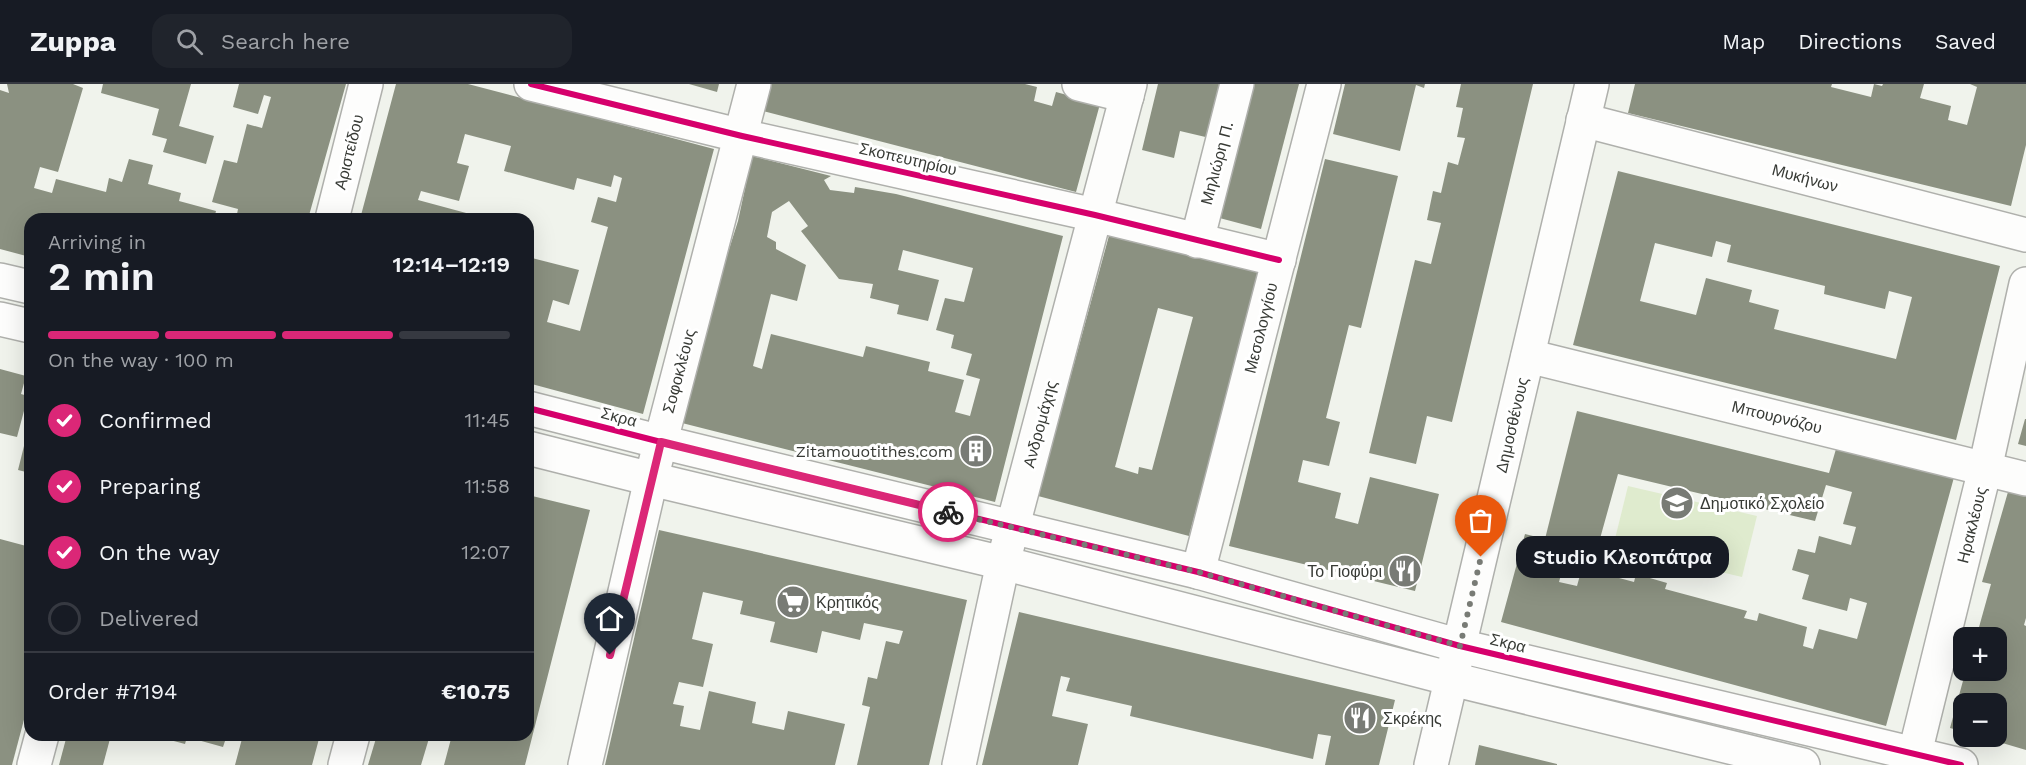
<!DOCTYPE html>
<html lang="en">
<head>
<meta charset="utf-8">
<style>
	:root { --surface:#171b24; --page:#20242c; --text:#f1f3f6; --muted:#9ea1a6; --line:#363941; --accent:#db2777 }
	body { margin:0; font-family:"Work Sans",sans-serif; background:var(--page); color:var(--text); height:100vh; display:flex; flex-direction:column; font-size:22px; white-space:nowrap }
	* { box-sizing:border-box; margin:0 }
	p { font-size:20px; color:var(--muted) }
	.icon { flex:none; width:33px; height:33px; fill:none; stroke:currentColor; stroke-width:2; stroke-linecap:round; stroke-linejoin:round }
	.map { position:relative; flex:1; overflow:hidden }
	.side { position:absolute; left:24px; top:129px; width:510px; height:528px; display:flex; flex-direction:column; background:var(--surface); border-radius:18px; box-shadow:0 6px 24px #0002 }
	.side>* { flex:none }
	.buttons { position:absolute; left:1953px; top:543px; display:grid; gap:12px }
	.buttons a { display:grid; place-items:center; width:54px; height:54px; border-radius:12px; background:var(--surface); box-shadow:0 6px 24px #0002; font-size:30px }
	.pin { position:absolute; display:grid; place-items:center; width:51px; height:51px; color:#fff; margin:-62px -26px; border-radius:50% 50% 50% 0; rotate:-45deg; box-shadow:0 0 6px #0007 }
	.pin .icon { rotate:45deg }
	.courier { position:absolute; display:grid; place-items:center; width:60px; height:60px; margin:-30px; border:4px solid #db2777; border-radius:50%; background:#fff; color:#222; box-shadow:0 2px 8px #0007 }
	.bubble { position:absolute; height:42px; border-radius:18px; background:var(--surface); box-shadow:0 6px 24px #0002; font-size:20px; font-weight:600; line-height:42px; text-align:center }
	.headline em { font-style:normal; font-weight:600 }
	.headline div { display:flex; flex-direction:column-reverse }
	.headline { display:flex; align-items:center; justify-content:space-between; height:102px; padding:0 24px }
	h1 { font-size:39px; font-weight:600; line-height:45px }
	.bar { display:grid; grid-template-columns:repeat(4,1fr); gap:9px 6px; align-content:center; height:72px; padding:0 24px }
	.bar i { height:8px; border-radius:4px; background:var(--line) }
	.bar .current { background:var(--accent) }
	.bar p { grid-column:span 4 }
	.line { display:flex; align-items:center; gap:15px; padding:0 24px; border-top:2px solid var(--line) }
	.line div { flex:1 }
	ol { padding:0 24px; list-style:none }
	li { display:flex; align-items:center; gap:18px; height:66px }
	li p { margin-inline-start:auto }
	li .icon { padding:6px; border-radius:50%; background:var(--accent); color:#fff; stroke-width:4 }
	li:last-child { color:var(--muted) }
	li i { width:33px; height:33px; border:3px solid var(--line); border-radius:50% }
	header { display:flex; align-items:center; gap:36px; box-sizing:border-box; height:84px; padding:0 30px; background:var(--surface); border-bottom:2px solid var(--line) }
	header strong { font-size:28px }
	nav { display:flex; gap:33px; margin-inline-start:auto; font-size:21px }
	.search { width:420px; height:54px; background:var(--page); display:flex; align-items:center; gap:15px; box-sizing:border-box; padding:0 21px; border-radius:18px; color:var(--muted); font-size:22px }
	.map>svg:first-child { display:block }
	.green { fill:#dfebce }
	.building { fill:#8b9181; fill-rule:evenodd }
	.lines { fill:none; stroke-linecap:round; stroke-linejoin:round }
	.minor-casing { stroke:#afb0ac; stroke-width:36 }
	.minor { stroke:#fdfdfc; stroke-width:33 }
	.cycleway-casing { stroke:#fff; stroke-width:10 }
	.cycleway { stroke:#d6006c; stroke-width:6 }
	.done { stroke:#787b75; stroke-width:6; stroke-dasharray:0 10.8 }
	.route { stroke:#db2777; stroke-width:8 }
	.labels { text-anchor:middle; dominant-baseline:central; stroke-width:6; stroke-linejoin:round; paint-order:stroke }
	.street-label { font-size:16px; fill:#373a35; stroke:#fff }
	.poi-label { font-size:16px; fill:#373a35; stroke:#fff; text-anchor:start }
</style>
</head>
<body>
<header>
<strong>Zuppa</strong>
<div class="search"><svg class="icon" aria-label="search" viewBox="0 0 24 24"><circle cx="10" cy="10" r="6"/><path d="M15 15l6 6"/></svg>Search here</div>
<nav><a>Map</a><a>Directions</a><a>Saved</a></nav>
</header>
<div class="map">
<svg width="2026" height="681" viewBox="0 0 2026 681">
	<rect width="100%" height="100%" fill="#f0f3ec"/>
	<path class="green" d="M1628,402L1757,432L1742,493L1613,463Z"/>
	<g class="building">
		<path d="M7,0H73L83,4L58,88L40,83L34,104L52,109L56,95L106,108L109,94L122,98L129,75L153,81L148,100L181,109L179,117L216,127L214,135H30V173L0,165V6L9,9Z"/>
		<path d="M103,0H191L179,42L214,52L206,80L163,68L167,55L152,51L159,25L101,9Z"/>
		<path d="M239,0H346L308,135H236L238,125L212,118L224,76L237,79L247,40L262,44L271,13L264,11L258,30L233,23Z"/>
		<path d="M396,0H468L714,65L643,330L528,299V173L579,186L569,221L553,216L547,238L580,247L608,143L591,138L598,113L616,118L622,94L614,91L611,103L577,94L574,106L504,87L511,62L465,50L457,79L469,82L459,117L421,107L418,116L481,133L480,135H360Z"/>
		<path d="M689,0H719L717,8Z"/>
		<path d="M770,0H1025L1037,3L1034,17L1052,22L1056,8L1100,20L1076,108L763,27Z"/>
		<path d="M1158,0H1227L1214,55L1180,47L1174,74L1142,66Z"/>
		<path d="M1247,0H1299L1261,145L1212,132Z"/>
		<path d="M1345,0H1425L1424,4L1416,1L1400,67L1333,50Z"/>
		<path d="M1461,0H1533L1452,338L1427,332L1416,380L1369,369L1415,176L1431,180L1441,139L1427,136L1433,107L1441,109L1448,78L1458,81L1465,54L1457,53L1463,24L1456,23Z"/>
		<path d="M1635,0H1832L1831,3L1871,13L1874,0L1882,2L1883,0H1924L1920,14L1951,22L1948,36L1967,41L1977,3L1970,0H2026V61L2011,122L1628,29Z"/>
		<path d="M752,72L831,92L824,96L830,106L854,109L855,103L896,110L1063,152L995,418L682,339L719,197L738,137ZM789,117L808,142L801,147L839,195L873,200L870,214L899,221L897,230L928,237L939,196L898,186L903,166L973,184L964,218L945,214L936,246L954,251L951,264L972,270L966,291L980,295L970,332L955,328L964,296L928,287L930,278L866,262L863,273L771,250L762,285L753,282L771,210L797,217L806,181L776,165V158L767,153L772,128Z"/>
		<path d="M1325,75L1398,92L1361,244L1349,241L1326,334L1340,338L1329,382L1303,376L1298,398L1341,409L1335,434L1358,440L1370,393L1439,410L1415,507L1229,462Z"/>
		<path d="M1618,87L2000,182L1956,356L1573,261ZM1716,157L1731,161L1727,178L1825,202L1824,210L1885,225L1889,207L1912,213L1896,275L1774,245L1779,226L1749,218L1752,206L1706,194L1696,231L1640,217L1655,159L1712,173Z"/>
		<path d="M1110,148L1260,188L1189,452L1038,412ZM1158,224L1193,233L1152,386L1139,383L1138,390L1115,383Z"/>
		<path d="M0,285L26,292L21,310L28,312L17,353L0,349Z"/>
		<path d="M1577,327L1829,389L1836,365L1860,372L1863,361L1956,386L1886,642L1501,538L1525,450L1545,455ZM1618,390L1815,437L1826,401L1852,408L1843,440L1856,443L1851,461L1819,452L1815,469L1798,465L1792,486L1809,491L1802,515L1847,527L1850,514L1867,519L1857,555L1819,545L1813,565L1803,562L1807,543L1759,529L1757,537L1744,534L1747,527L1665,505L1667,499L1636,490L1634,498L1582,484L1577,502L1559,498L1569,462L1596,469Z"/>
		<path d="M2025,335H2026V362L2018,360Z"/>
		<path d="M29,342L30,343V389L18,386Z"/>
		<path d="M2010,401L2026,406V534L2024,541L2026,542V666L1982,653L1996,652V620H1964V648L1950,644L1966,586H1996V554H1976L1991,500L1982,498Z"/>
		<path d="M528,411L590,426L525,681H444L452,651H528Z"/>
		<path d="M659,446L967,516L929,681H857L870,623L862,621L868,593L877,595L886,557L899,560L903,547L864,539L860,556L822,547L817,569L770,558L775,538L740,530L743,517L703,508L692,555L713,560L703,603L679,598L673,620L684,622L680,642L700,646L709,607L756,618L752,639L784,646L788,627L845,640L835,681H605Z"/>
		<path d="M0,455L30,463V613L12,681H0Z"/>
		<path d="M1019,528L1395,616L1379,681H1325L1331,652L1318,650L1313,675L1130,632L1132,622L1066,607L1070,594L1061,592L1052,632L1088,640L1078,681H982Z"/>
		<path d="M67,651H111L103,681H59Z"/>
		<path d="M188,651H227L223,663L187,653L185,660L155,652Z"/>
		<path d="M243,651H320L312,681H235Z"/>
		<path d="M377,651H430L421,681H368Z"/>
		<path d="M1479,661L1557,680V681H1475Z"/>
	</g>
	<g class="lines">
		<g class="minor-casing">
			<g id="minor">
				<path d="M531,0L742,52L1095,131L1279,176"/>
				<path d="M1079,0L1127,12"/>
				<path d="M1583,36L2026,151"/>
				<path d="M332,135L366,0"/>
				<path d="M1197,157L1237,0"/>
				<path d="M0,196L30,203"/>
				<path d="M0,235L30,242"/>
				<path d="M1528,272L2026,395"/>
				<path d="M528,324L661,358L1198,488L1460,562L1961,681"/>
				<path d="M528,364L651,395L1003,479L1452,595L1803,681"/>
				<path d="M1198,488L1324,0"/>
				<path d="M34,681L42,651"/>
				<path d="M345,681L353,651"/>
				<path d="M585,681L651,395L754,0"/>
				<path d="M959,681L1003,479L1130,0"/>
				<path d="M1431,681L1592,0"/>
				<path d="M1912,681L1985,385L2026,200"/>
			</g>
		</g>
		<use href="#minor" class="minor"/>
		<g class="cycleway-casing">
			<g id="cycleway">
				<path d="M531,0L742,52L1095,131L1279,176"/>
				<path d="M528,324L661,358L1198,488L1460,562L1961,681"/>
			</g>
		</g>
		<use href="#cycleway" class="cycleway"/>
	</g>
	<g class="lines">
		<path class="done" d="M948,428L1198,488L1460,562L1481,473"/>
		<path class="route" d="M610,571L661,358L948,428"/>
	</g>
	<defs>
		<g id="building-disc" transform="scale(1.725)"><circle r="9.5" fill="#787b75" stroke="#fff"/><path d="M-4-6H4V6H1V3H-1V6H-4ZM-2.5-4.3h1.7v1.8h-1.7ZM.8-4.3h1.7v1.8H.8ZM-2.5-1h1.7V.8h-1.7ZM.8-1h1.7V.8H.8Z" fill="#fff"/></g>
		<g id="school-disc" transform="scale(1.725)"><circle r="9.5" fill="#787b75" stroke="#fff"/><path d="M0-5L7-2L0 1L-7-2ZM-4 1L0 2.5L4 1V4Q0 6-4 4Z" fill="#fff"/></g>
		<g id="restaurant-disc" transform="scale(1.725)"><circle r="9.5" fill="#787b75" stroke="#fff"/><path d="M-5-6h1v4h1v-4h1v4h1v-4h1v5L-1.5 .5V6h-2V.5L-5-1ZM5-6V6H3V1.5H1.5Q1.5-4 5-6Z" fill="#fff"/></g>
		<g id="supermarket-disc" transform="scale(1.725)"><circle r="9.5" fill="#787b75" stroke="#fff"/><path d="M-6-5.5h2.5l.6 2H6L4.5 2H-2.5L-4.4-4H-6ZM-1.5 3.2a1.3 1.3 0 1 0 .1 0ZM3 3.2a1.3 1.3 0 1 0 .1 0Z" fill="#fff"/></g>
	</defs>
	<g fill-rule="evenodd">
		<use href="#building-disc" x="976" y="367"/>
		<use href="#school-disc" x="1677" y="419"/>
		<use href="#restaurant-disc" x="1405" y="487"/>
		<use href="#supermarket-disc" x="793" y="518"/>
		<use href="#restaurant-disc" x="1360" y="634"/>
	</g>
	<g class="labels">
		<g class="street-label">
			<text transform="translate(349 68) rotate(-76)">Αριστείδου</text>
			<text transform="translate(908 75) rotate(13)">Σκοπευτηρίου</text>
			<text transform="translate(1217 79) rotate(-75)">Μηλιώρη Π.</text>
			<text transform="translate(1805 94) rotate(15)">Μυκήνων</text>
			<text transform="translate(1261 244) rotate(-76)">Μεσολογγίου</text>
			<text transform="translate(679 287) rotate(-75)">Σοφοκλέους</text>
			<text transform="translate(619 333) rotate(15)">Σκρα</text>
			<text transform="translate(1777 333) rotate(14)">Μπουρνόζου</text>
			<text transform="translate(1040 340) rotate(-75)">Ανδρομάχης</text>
			<text transform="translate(1512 341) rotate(-77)">Δημοσθένους</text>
			<text transform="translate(1972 441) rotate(-76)">Ηρακλέους</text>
			<text transform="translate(1508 559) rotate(14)">Σκρα</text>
		</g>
		<g class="poi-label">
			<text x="953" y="367" text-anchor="end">Zitamouotithes.com</text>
			<text x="1700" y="419">Δημοτικό Σχολείο</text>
			<text x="1382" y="487" text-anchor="end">Το Γιοφύρι</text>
			<text x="816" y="518">Κρητικός</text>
			<text x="1383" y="634">Σκρέκης</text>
		</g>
	</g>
</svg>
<div class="buttons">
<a>+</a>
<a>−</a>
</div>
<div class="pin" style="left:1481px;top:473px;background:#ea580c"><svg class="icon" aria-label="bag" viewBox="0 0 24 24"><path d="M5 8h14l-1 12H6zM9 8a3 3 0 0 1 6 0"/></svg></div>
<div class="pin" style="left:610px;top:571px;background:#1f2937"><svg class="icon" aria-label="home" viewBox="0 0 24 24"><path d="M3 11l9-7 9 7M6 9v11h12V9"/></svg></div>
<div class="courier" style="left:948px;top:428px"><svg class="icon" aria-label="bike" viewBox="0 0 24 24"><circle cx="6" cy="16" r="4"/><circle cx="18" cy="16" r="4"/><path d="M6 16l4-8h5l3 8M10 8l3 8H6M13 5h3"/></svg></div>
<div class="bubble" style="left:1516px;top:452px;width:213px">Studio Κλεοπάτρα</div>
<section class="side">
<div class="headline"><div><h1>2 min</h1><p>Arriving in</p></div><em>12:14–12:19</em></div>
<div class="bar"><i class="current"></i><i class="current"></i><i class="current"></i><i></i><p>On the way · 100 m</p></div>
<ol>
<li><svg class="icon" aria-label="check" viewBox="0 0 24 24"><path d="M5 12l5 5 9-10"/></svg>Confirmed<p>11:45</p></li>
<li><svg class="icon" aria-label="check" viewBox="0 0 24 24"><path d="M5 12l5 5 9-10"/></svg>Preparing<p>11:58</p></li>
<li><svg class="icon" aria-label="check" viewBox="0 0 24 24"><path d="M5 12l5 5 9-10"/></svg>On the way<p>12:07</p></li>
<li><i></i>Delivered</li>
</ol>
<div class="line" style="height:78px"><div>Order #7194</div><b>€10.75</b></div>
</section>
</div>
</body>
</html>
